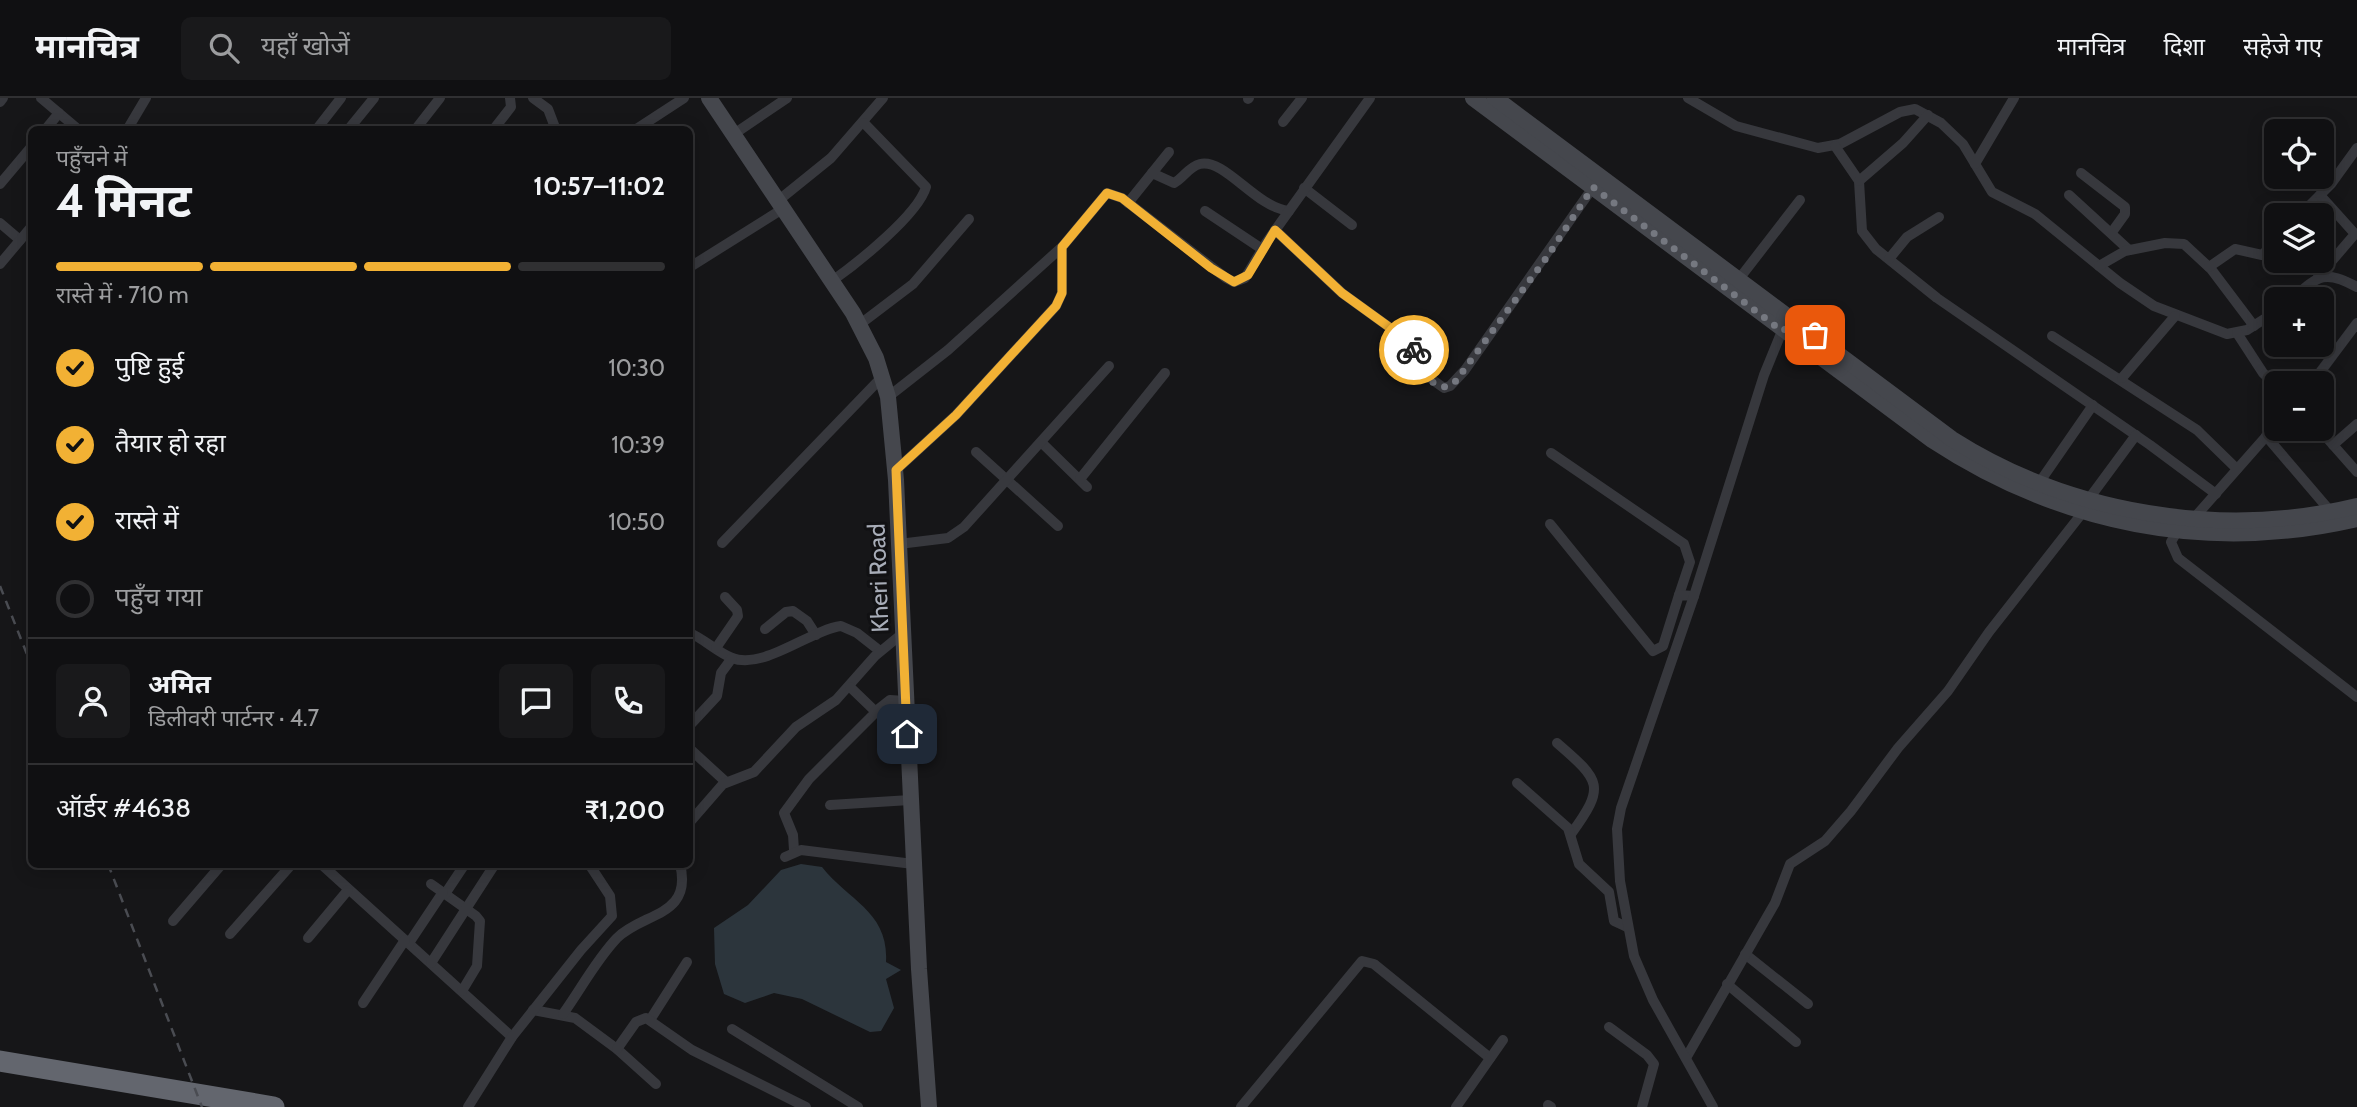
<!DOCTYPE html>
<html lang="hi">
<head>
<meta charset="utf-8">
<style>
	:root { --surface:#101012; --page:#19191b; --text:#f1f3f6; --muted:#9c9d9f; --line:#303032; --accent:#f2b134 }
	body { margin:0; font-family:Cabin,"Noto Sans Devanagari",sans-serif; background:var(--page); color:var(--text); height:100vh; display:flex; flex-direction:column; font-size:26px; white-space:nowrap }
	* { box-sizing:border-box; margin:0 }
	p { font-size:23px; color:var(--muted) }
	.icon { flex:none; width:38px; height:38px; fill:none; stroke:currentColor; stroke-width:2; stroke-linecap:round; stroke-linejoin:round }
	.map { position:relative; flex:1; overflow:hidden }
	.panel { position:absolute; left:28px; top:28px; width:665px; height:742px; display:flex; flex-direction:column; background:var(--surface); border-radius:10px; box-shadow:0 4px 18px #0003,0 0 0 2px var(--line) }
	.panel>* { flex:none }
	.controls { position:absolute; left:2264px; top:21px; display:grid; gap:14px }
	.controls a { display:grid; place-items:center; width:70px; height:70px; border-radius:10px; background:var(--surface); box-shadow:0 4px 18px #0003,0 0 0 2px var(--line); font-size:35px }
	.pin { position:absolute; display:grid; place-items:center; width:60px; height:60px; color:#fff; margin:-30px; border-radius:14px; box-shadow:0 4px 10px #0006 }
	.courier { position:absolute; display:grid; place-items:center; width:70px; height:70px; margin:-35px; border:5px solid #f2b134; border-radius:50%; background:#fff; color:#222; box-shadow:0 2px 9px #0007 }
	.headline em { font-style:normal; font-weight:700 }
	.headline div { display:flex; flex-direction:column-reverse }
	.headline { display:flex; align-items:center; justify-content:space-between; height:119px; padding:0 28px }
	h1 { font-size:46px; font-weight:700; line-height:52px }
	.bar { display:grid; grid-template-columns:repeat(4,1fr); gap:10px 7px; align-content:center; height:84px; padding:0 28px }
	.bar i { height:9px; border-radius:5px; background:var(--line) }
	.bar .on { background:var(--accent) }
	.bar p { grid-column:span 4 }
	.line { display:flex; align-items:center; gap:18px; padding:0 28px; border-top:2px solid var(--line) }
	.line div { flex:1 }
	.round { display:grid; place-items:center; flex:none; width:74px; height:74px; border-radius:10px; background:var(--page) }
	ol { padding:0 28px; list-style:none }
	li { display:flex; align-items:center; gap:21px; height:77px }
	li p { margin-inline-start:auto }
	li .icon { padding:7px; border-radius:50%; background:var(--accent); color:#111; stroke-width:4 }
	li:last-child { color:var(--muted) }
	li i { width:38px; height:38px; border:4px solid var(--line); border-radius:50% }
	header { display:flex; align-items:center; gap:42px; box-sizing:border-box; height:98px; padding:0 35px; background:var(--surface); border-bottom:2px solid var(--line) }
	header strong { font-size:33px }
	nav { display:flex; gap:38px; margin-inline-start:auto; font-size:24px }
	.search { width:490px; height:63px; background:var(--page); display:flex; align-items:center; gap:18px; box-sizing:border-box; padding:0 24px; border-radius:10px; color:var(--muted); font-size:26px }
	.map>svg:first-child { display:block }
	.water { fill:#2c353c }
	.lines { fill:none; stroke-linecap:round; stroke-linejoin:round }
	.street { stroke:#37383d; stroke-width:10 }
	.secondary { stroke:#45474d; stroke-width:16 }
	.highway { stroke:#63666e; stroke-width:21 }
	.rail { stroke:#4a4c52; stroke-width:2.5; stroke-dasharray:9 7; stroke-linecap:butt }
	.done { stroke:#757880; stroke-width:7; stroke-dasharray:0 12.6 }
	.route { stroke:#f2b134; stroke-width:9 }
	.labels { text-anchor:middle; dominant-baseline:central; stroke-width:6; stroke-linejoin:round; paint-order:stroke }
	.street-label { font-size:24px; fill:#a8adb8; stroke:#111113 }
</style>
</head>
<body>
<header>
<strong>मानचित्र</strong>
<div class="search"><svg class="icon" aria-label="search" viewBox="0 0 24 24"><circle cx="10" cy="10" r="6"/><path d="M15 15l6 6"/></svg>यहाँ खोजें</div>
<nav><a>मानचित्र</a><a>दिशा</a><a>सहेजे गए</a></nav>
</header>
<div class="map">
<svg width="2357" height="1009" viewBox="0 0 2357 1009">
	<rect width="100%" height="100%" fill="#161618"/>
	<path class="water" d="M801,766L822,769C849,803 889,814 886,864L901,872L886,881L894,910L881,933L870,934L802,901L774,895L745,905L724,896L715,866L714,830L748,807L781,772Z"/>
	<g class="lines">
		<g class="street">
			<path d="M41,0L79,32"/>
			<path d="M533,0L548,11L556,32"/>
			<path d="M1688,0L1736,28L1818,50L1840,46L1900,14L1915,11L1941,25L1963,46L1992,94L2035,116L2120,185L2154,208L2227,236L2247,232L2277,213"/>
			<path d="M1248,1L1249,0"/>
			<path d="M0,4L3,0"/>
			<path d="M1283,24L1302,0"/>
			<path d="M45,32L59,15"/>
			<path d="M127,32L146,0"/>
			<path d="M316,32L341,0"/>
			<path d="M348,32L374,0"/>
			<path d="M415,32L440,0"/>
			<path d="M493,32L511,9L510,0"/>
			<path d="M635,32L684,0"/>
			<path d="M734,36L787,0"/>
			<path d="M1835,48L1859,83L1862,133L1876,151L1937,200L2150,347L2216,396"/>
			<path d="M1975,66L2014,0"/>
			<path d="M1152,75L1174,85C1184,80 1188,69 1200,66C1225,60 1255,109 1289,113"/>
			<path d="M2081,75L2125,109V116L2112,134"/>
			<path d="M1859,83L1903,45L1928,17"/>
			<path d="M0,86L32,48"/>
			<path d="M1304,90L1352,127"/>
			<path d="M2069,97L2129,152"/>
			<path d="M779,102L831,60L883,0"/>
			<path d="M1128,105L1169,54"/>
			<path d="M1205,113L1262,151"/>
			<path d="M2300,117L2331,86L2357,50"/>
			<path d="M0,125L20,142"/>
			<path d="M1275,132L1342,195L1407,242L1427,278L1444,290L1450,288L1465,272L1596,85"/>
			<path d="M1889,161L1907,139L1939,119"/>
			<path d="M0,166L32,128"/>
			<path d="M2099,168L2125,153L2165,145L2184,146L2211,171L2254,228"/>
			<path d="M690,169L784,110"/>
			<path d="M2209,169L2235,151L2262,157L2277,143"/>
			<path d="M2318,179L2355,136L2320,97"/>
			<path d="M1739,181L1800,102"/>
			<path d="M832,183C856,166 918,117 926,89L864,25"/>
			<path d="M2292,201C2318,178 2324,171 2357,189"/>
			<path d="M859,227L913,186L969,121"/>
			<path d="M2237,235L2263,275L2277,288"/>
			<path d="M2052,238L2197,332L2237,371"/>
			<path d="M2122,280L2175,218"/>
			<path d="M2312,285L2357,225"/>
			<path d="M888,299L948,252L1062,149L1107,95L1122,100L1226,180L1234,184L1245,180L1266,145L1370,0"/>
			<path d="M2319,331L2357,374"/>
			<path d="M2266,338L2331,414"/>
			<path d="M1042,345L1087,389"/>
			<path d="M2333,347L2357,326"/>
			<path d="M976,354L1058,428"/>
			<path d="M1551,355L1684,446L1690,464L1679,497"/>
			<path d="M896,372L956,317L1056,208L1062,195V149"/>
			<path d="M1080,381L1165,275"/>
			<path d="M2039,385L2093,307"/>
			<path d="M2088,402L2136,337"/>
			<path d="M2195,419L2277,326"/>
			<path d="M1550,426L1653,553L1663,548L1679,497L1694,498"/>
			<path d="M2178,432L2171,444L2178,460L2357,599"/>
			<path d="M722,445L882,279"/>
			<path d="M899,446L948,440L964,429L1109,268"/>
			<path d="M765,531L786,514L793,513L807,523L816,537"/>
			<path d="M690,535C704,541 717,554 732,560C764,572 810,532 841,528L857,535L880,553"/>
			<path d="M716,550L738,518L737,512L725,499"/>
			<path d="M876,613L890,602L905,603"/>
			<path d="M690,627L717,598L721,575L732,560"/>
			<path d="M1557,645C1601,683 1606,688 1571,736"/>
			<path d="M690,651L726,684"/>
			<path d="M1517,685L1568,730L1579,766L1609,794L1614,823L1627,829"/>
			<path d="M830,707L910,702"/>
			<path d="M690,724L723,686L754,674L796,629L836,602L875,558L903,535"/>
			<path d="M794,752L793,737L784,715L809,681L876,614L850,589"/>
			<path d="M785,759L801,752L913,766"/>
			<path d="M321,766L512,939"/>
			<path d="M431,786L476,818L480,823L477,868L462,893"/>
			<path d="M445,796L465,766"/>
			<path d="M173,823L222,766"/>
			<path d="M230,836L292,766"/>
			<path d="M308,840L348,792"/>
			<path d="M409,845L443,794"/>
			<path d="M1745,856L1808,906"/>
			<path d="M431,865L495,766"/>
			<path d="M1727,886L1796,944"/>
			<path d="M363,905L405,842"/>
			<path d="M533,912L575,920L617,951L656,986"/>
			<path d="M563,916C581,891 596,862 617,840C643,814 693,819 680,766"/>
			<path d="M650,922L687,864"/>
			<path d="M1609,929L1647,957L1654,966L1642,1009"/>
			<path d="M732,931L858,1009"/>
			<path d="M617,951L636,924L646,920L692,952L806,1009"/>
			<path d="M1686,960L1775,805L1790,766L1825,743L1851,713L1898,650L1948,593L1989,534L2083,414"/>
			<path d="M1548,1007L1551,1009"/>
			<path d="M468,1009L512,939L581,852L612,818L610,798L589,766"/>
			<path d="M1241,1009L1362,863L1374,866L1490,960"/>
			<path d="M1456,1009L1503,942"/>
			<path d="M1713,1009L1653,902L1634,858L1620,783L1617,731L1621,710L1694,498L1764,277L1782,233L1788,230"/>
		</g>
		<g class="secondary">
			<path d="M709,0L853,215L876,260L888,299L896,382L919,871L929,1009"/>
			<path d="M1473,0L1932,342C2060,426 2206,456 2357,421"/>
			<path d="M1495,0L1952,341C2070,416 2221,441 2357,408"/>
		</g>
		<path class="highway" d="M0,963L274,1009"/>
		<g class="rail">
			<path d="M0,488L32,569"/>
			<path d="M108,766L202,1009"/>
		</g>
	</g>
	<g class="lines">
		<path class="done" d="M1414,252C1421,267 1429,293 1450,288L1455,284L1547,159L1593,89L1782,233L1798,224L1815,237"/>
		<path class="route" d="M907,636L896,372L956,317L1056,208L1062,195V149L1107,95L1122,100L1211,170L1234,184L1248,177L1275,132L1342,195L1407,242L1414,252"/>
	</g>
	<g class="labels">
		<g class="street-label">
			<text transform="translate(878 480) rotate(-92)">Kheri Road</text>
		</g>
	</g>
</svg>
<div class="controls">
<a><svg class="icon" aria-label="locate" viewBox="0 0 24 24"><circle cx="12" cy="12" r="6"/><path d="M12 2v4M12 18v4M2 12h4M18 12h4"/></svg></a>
<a><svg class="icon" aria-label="layers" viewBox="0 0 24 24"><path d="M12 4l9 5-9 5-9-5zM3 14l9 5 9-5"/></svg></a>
<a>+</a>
<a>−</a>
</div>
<div class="pin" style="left:1815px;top:237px;background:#ea580c"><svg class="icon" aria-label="bag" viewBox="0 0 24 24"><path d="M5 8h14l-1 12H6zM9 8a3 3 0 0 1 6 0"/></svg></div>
<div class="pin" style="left:907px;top:636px;background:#1f2937"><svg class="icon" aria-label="home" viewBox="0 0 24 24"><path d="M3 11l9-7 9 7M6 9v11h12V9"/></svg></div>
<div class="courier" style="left:1414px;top:252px"><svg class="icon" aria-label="bike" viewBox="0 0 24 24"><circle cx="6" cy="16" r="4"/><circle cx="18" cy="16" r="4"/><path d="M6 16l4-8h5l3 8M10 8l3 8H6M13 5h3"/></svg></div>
<section class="panel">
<div class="headline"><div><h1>4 मिनट</h1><p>पहुँचने में</p></div><em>10:57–11:02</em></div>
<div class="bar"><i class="on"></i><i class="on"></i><i class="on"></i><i></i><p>रास्ते में · 710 m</p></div>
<ol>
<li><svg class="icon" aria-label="check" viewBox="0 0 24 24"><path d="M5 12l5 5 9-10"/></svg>पुष्टि हुई<p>10:30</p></li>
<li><svg class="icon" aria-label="check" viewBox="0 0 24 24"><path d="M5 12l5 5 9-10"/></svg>तैयार हो रहा<p>10:39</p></li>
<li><svg class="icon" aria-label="check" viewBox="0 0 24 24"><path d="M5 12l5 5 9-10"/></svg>रास्ते में<p>10:50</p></li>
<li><i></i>पहुँच गया</li>
</ol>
<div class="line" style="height:126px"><a class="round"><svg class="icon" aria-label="person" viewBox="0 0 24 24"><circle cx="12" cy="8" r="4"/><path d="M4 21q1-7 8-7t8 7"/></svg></a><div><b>अमित</b><p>डिलीवरी पार्टनर · 4.7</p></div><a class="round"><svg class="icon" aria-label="chat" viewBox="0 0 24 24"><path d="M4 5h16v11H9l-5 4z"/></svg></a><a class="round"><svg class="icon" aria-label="phone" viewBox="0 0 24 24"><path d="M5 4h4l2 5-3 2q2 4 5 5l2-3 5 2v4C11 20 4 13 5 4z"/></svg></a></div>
<div class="line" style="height:91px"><div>ऑर्डर #4638</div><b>₹1,200</b></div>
</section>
</div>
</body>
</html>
